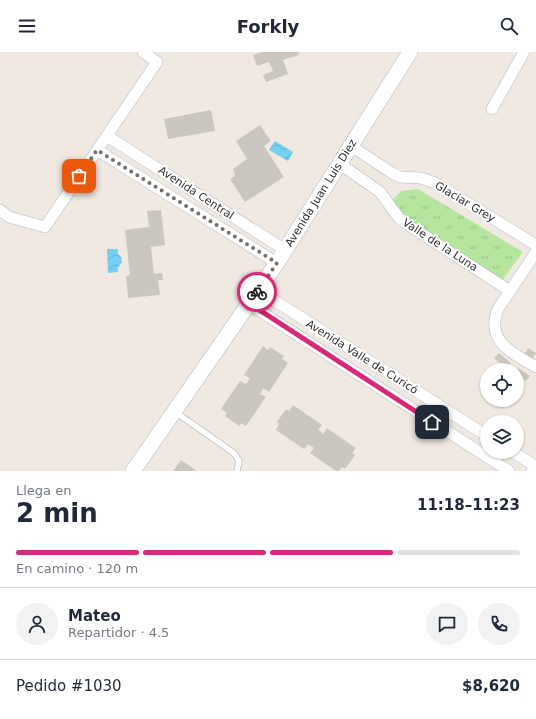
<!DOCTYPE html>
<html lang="es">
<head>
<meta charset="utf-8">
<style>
	:root { --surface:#fff; --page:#f2f2f3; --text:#1f2937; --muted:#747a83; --line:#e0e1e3; --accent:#db2777 }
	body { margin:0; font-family:"DejaVu Sans",sans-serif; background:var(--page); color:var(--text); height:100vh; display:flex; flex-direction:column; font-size:15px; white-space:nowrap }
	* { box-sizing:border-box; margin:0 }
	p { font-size:13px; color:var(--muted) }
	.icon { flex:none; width:22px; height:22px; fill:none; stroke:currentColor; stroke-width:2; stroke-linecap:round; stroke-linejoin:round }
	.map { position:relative; height:419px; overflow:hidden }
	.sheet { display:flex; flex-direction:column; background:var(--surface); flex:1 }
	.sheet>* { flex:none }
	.fabs { position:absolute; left:480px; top:311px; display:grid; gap:8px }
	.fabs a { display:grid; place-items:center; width:44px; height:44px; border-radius:50%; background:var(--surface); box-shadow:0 1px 3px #0004; font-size:20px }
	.pin { position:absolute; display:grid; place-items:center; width:34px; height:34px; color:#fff; margin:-17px; border-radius:8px; box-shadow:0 2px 6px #0006 }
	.courier { position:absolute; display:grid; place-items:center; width:40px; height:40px; margin:-20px; border:3px solid #db2777; border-radius:50%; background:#fff; color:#222; box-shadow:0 1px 5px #0007 }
	.summary em { font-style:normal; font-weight:600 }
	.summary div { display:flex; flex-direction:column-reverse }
	.summary { display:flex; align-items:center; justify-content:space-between; height:68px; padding:0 16px }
	h1 { font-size:26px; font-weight:600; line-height:30px }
	.bar { display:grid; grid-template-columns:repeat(4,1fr); gap:6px 4px; align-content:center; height:48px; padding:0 16px }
	.bar i { height:5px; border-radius:3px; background:var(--line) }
	.bar .current { background:var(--accent) }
	.bar p { grid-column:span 4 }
	.line { display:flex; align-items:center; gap:10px; padding:0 16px; border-top:1px solid var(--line) }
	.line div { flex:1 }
	.round { display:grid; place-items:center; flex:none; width:42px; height:42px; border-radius:21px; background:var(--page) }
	header { display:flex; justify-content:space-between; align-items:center; height:52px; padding:0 16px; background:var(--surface); font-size:18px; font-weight:600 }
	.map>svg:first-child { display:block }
	.park { fill:url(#park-tufts) }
	.water { fill:url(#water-waves) }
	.building { fill:#cbc7bf }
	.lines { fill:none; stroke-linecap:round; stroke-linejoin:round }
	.service-casing { stroke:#b4b7c1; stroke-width:7 }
	.minor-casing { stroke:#b4b7c1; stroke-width:12 }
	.secondary-casing { stroke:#b4b7c1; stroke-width:16 }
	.service { stroke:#fff; stroke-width:5.5 }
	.minor { stroke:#fff; stroke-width:11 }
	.secondary { stroke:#fff; stroke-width:15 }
	.done { stroke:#726f6d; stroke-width:4; stroke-dasharray:0 7.2 }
	.route { stroke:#db2777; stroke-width:5 }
	.labels { text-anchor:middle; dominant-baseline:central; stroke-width:4; stroke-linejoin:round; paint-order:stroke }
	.street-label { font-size:11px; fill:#2e2e2e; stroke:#fff }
</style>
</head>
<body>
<header><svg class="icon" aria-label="menu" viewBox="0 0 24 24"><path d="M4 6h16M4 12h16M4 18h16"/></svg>Forkly<svg class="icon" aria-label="search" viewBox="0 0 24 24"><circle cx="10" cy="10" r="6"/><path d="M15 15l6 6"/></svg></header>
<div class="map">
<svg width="536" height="419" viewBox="0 0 536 419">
	<defs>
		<pattern id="park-tufts" width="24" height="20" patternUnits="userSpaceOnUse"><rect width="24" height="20" fill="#b6e59e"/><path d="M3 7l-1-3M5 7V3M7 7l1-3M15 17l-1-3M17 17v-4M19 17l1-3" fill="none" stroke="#9dc588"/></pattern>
		<pattern id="water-waves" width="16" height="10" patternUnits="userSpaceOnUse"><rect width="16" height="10" fill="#75cff0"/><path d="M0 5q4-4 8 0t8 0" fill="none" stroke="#66b2ce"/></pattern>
	</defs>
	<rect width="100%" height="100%" fill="#efe9e1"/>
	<path class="park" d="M418,137L523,200L500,231L393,166V148L401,139Z"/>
	<g class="water">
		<path d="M275,89L293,100L288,109L269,98Z"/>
		<path d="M107,197H118V202L121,205L122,210L118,216V220L108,221Z"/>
	</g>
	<g class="building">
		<path d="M263,0H299V3L283,8L288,22L266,30L263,23L273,19L269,10L257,14L253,3Z"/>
		<path d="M211,58L215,79L168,87L164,67Z"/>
		<path d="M260,73L271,89L264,94L284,125L245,150L230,127L235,124L233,117L247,107L236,89Z"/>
		<path d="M161,158L165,193L151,195L154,222L162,221L163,228H158L160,243L128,246L126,224L130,223L125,178L149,175L147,159Z"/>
		<path d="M263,294L268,298L270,295L284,304L282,307L288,311L269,340L263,336L260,342L266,345L246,374L241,371L239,374L225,364L227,361L221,357L240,329L246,332L250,326L244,323Z"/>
		<path d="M528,296L536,301L532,307L524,303Z"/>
		<path d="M499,301L511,311L506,317L494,306Z"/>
		<path d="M518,316L530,324L526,329L517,322Z"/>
		<path d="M293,353L322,373L318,378L321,380L323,382L327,376L356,396L352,401L355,403L345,417L342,415L339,419H336L310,401L314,396L308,392L304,397L276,378L279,372L277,370L286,357L289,359Z"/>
		<path d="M181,408L197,419H173Z"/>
	</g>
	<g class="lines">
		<g class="service-casing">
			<path id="service" d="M175,360L234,401L239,409L237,419"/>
		</g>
		<g class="minor-casing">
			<g id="minor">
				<path d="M492,57L524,0"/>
				<path d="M107,84L285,198"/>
				<path d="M351,94L392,121L400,125L421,126L435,131L536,193"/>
				<path d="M97,98L277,211"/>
				<path d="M340,112L380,140L399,166L405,171L510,239"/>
				<path d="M0,158L9,165L45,175L157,10L143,0"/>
				<path d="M536,200L498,257C485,290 513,301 536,315"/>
				<path d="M258,238L487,384"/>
				<path d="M249,252L509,419"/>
				<path d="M513,400L535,414L532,419"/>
			</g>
		</g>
		<g class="secondary-casing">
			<path id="secondary" d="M133,419L277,211L410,0"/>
		</g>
		<use href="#service" class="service"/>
		<use href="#minor" class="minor"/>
		<use href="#secondary" class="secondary"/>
	</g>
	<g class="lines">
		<path class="done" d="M79,124L97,98L277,211L257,240"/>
		<path class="route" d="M257,240L250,252L432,370"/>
	</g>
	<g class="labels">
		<g class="street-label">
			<text transform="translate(196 141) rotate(33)">Avenida Central</text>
			<text transform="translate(321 141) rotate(-58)">Avenida Juan Luis Diez</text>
			<text transform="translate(465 150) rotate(31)">Glaciar Grey</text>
			<text transform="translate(440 193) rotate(33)">Valle de la Luna</text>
			<text transform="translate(362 305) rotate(32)">Avenida Valle de Curicó</text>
		</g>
	</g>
</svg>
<div class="fabs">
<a><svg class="icon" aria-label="locate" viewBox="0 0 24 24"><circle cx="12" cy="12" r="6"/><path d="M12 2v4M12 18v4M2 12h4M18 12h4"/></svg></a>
<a><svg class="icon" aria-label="layers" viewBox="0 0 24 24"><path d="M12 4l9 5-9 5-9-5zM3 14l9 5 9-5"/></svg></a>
</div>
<div class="pin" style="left:79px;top:124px;background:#ea580c"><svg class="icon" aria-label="bag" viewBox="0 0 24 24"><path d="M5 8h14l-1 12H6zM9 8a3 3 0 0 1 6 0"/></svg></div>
<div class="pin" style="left:432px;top:370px;background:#1f2937"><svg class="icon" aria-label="home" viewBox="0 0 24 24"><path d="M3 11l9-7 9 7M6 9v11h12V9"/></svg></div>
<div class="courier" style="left:257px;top:240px"><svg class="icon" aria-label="bike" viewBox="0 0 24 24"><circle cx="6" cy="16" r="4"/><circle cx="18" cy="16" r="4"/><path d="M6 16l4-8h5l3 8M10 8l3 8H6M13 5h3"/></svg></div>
</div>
<section class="sheet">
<div class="summary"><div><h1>2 min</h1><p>Llega en</p></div><em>11:18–11:23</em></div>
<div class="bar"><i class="current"></i><i class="current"></i><i class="current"></i><i></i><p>En camino · 120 m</p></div>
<div class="line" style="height:72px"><a class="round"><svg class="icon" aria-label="person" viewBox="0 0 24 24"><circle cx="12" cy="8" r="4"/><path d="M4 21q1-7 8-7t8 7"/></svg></a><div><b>Mateo</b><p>Repartidor · 4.5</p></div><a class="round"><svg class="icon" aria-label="chat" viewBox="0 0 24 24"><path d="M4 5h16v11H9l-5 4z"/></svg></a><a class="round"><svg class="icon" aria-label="phone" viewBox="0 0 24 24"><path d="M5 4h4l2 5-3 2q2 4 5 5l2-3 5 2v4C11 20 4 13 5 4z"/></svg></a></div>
<div class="line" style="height:52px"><div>Pedido #1030</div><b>$8,620</b></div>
</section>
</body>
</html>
